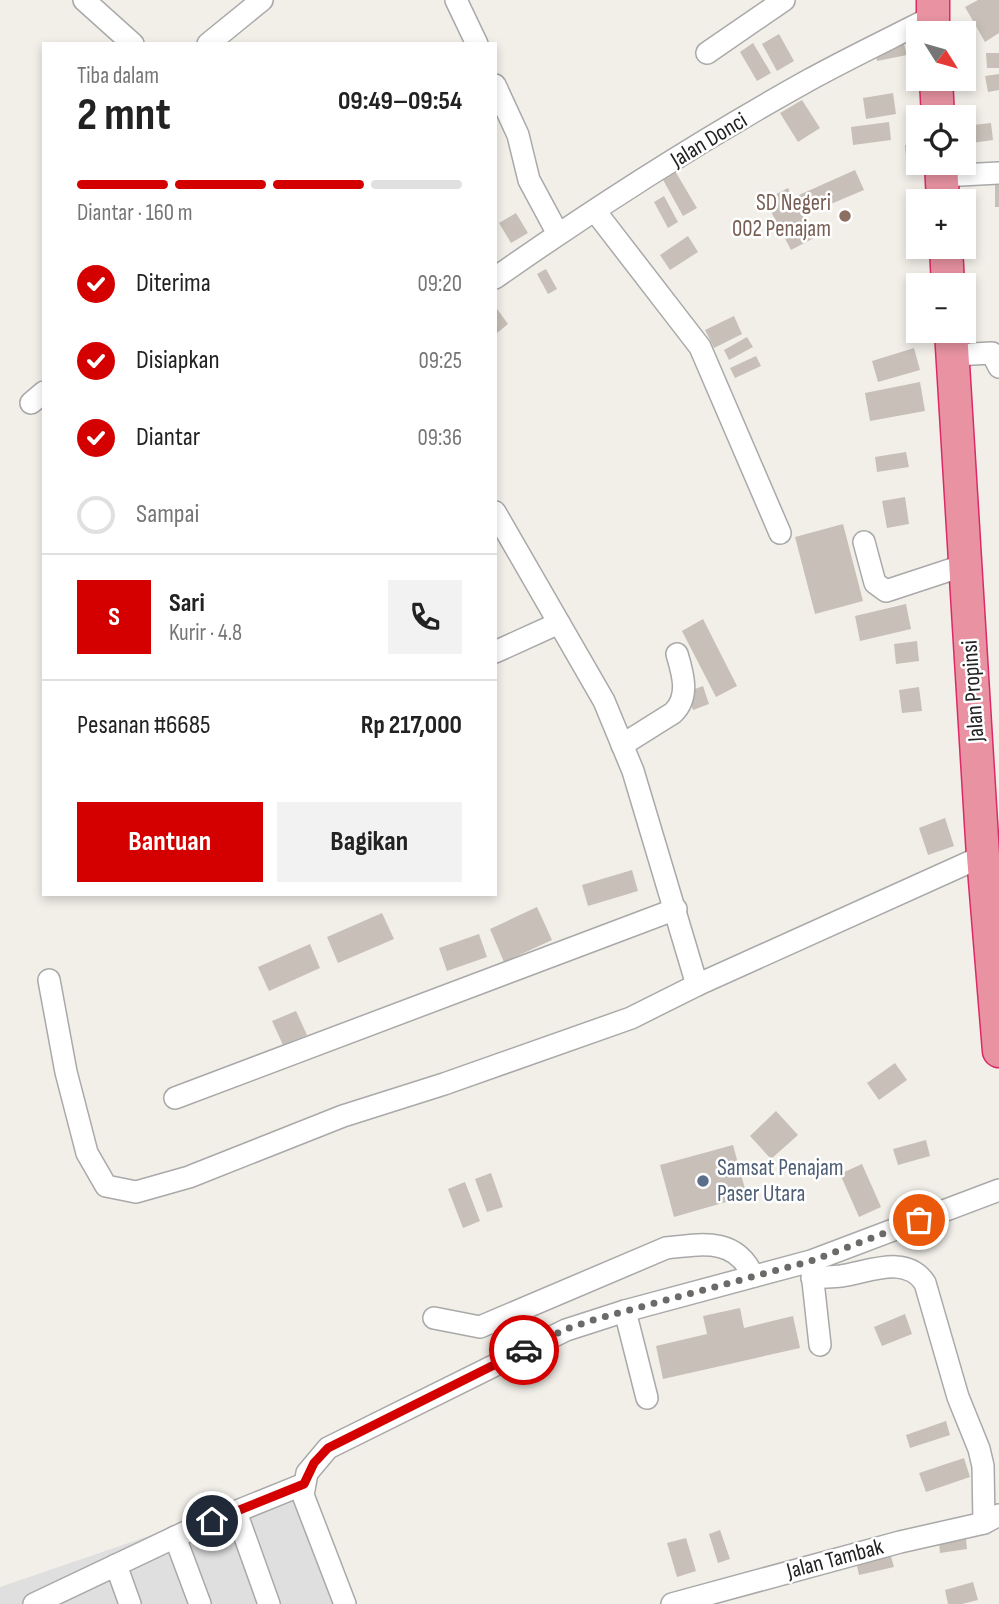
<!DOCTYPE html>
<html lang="id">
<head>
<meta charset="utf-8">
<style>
	:root { --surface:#fff; --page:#f2f2f2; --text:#222; --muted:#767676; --line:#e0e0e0; --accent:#d40000 }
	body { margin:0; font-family:"Sofia Sans Condensed",sans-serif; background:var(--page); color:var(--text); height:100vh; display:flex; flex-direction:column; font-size:26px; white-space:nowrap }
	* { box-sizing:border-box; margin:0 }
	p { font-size:23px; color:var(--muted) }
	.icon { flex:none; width:38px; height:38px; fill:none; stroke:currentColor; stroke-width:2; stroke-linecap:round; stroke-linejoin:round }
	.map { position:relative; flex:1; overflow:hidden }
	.drawer { position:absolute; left:42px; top:42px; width:455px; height:854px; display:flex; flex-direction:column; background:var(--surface); border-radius:0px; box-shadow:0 4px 10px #0003 }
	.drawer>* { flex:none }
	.needle { width:46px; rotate:127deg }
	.fabs { position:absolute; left:906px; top:21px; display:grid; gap:14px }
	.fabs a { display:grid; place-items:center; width:70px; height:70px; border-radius:0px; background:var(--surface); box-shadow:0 4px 10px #0003; font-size:35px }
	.pin { position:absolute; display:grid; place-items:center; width:60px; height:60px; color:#fff; margin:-30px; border:4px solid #fff; border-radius:50%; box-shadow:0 2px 7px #0007 }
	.courier { position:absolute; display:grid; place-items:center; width:70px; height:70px; margin:-35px; border:5px solid #d40000; border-radius:50%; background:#fff; color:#222; box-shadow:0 2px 9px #0007 }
	.head em { font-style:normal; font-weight:700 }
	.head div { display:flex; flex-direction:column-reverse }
	.head { display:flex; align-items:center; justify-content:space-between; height:119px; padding:0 35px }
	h1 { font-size:46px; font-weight:700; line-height:52px }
	.bar { display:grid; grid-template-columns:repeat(4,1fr); gap:10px 7px; align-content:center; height:84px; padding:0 35px }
	.bar i { height:9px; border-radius:5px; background:var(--line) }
	.bar .active { background:var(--accent) }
	.bar p { grid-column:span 4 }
	.line { display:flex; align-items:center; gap:18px; padding:0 35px; border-top:2px solid var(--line) }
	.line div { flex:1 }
	.round { display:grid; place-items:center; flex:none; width:74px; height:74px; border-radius:0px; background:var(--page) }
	ol { padding:0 35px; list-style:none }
	li { display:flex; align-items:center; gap:21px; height:77px }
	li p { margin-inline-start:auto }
	li .icon { padding:7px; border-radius:50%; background:var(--accent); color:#fff; stroke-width:4 }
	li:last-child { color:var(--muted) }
	li i { width:38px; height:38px; border:4px solid var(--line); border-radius:50% }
	.action { display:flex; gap:14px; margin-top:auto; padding:14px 35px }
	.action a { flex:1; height:80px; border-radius:0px; background:var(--accent); color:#fff; font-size:28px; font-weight:700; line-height:80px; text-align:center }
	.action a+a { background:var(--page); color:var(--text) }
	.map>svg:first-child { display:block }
	.residential { fill:#e0dfdf }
	.building { fill:#c7bfb8 }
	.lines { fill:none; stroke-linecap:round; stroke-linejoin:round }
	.minor-casing { stroke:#a9a9a9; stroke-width:24 }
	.highway-casing { stroke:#dc2a67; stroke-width:35 }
	.minor { stroke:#fff; stroke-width:21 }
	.highway { stroke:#e892a2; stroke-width:32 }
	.done { stroke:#6b6a68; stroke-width:7; stroke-dasharray:0 12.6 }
	.route { stroke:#d40000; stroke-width:9 }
	.education-dot { fill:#8d6e63; stroke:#fff; stroke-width:2.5 }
	.service-dot { fill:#5c6f8a; stroke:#fff; stroke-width:2.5 }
	.labels { text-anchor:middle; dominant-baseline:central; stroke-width:5; stroke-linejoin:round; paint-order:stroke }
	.street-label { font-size:23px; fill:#222; stroke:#fff }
	.education-label { font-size:23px; fill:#785e54; stroke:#fff; text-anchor:end }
	.service-label { font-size:23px; fill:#4e5e75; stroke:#fff; text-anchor:start }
</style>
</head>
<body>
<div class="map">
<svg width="999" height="1604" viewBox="0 0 999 1604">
	<rect width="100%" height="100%" fill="#f2efe9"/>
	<path class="residential" d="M295,1486L334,1604H0V1587Z"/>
	<g class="building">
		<path d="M978,0H999V33L985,42L965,7Z"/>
		<path d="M779,34L794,61L777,71L762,44Z"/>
		<path d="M753,43L771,73L757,81L740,52Z"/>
		<path d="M904,44L907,55L877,61L875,50Z"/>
		<path d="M986,53H999V68H987Z"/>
		<path d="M999,74V90L988,92L985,76Z"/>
		<path d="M893,93L896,114L866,119L863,98Z"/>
		<path d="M802,100L820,128L798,142L780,113Z"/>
		<path d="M889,122L891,140L853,145L851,127Z"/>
		<path d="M991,123L993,140L964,144V126Z"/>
		<path d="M919,144V155L906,156L905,145Z"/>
		<path d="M855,170L864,190L807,214L799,195Z"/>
		<path d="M675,171L697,208L683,216L662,178Z"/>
		<rect x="995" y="183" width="4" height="24"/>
		<path d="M788,188L814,238L791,250L765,200Z"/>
		<path d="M664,196L678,222L668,228L654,202Z"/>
		<path d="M516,213L528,233L511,243L499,223Z"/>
		<path d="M688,236L698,252L670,270L660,255Z"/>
		<path d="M546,269L557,289L548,294L537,274Z"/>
		<path d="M495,306L508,324L497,333L495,331Z"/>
		<path d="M734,316L742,334L714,348L705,330Z"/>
		<path d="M747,337L753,347L729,360L724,350Z"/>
		<path d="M914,348L920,370L878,382L872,361Z"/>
		<path d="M756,356L761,366L735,378L730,368Z"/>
		<path d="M920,382L925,411L870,421L865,393Z"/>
		<path d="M906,452L909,467L877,472L875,457Z"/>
		<path d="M905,497L909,524L887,528L882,501Z"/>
		<path d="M843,524L863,601L815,614L795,537Z"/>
		<path d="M906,604L911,629L860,641L855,616Z"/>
		<path d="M703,619L737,686L716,697L682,631Z"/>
		<path d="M917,641L919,661L896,664L894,644Z"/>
		<path d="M703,686L709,704L693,710L687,692Z"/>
		<path d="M919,687L922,711L902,713L899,690Z"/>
		<path d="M945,818L954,846L928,855L919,828Z"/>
		<path d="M632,870L638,891L588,906L582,885Z"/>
		<path d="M537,907L552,940L504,962L490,929Z"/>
		<path d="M382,913L394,939L338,963L327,937Z"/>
		<path d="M479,934L487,957L447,971L439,948Z"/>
		<path d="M310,944L320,968L269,991L258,967Z"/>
		<path d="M296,1011L307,1035L283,1045L272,1021Z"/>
		<path d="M895,1063L907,1080L879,1100L867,1083Z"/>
		<path d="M776,1111L798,1135L771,1159L750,1136Z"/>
		<path d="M926,1140L930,1156L898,1165L893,1149Z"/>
		<path d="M733,1145L747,1196L674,1217L660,1165Z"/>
		<path d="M862,1164L881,1207L859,1217L840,1174Z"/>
		<path d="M491,1173L503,1207L487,1212L475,1179Z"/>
		<path d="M465,1182L480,1221L463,1228L448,1189Z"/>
		<path d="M740,1308L744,1328L793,1316L800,1348L663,1379L656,1346L707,1334L703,1316Z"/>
		<path d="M905,1314L912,1334L882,1346L874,1327Z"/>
		<path d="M946,1421L950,1435L910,1448L906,1435Z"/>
		<path d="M964,1458L970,1477L926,1492L919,1473Z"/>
		<path d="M720,1530L730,1559L718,1563L709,1534Z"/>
		<path d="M686,1538L696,1571L677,1577L667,1543Z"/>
		<path d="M966,1539L967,1549L940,1553L939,1542Z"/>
		<path d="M890,1553L894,1567L859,1575L856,1561Z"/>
		<path d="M973,1582L978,1600L962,1604H948L945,1590Z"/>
	</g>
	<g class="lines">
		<g class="minor-casing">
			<g id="minor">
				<path d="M84,0L133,44"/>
				<path d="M456,0L477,44"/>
				<path d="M208,44L262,0"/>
				<path d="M707,53L784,0"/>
				<path d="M495,85L518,135L529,180L558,234"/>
				<path d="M942,176L999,173"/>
				<path d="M595,211L700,347L780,533"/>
				<path d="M495,278C596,207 701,140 809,80C849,58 891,38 932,17"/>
				<path d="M953,355L992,353L999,367"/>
				<path d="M31,403L44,392"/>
				<path d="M495,512L604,701L633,771L697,985L983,856"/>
				<path d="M864,542L875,583L886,591L965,565"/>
				<path d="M495,652L559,623"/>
				<path d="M622,745L673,713C690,697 683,674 677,654"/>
				<path d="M49,980L66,1072L87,1153L106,1186L136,1192L189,1177L343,1116L444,1084L631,1018L697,985"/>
				<path d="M175,1098L676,909"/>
				<path d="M811,1263L820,1345"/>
				<path d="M812,1278C822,1277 832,1277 841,1276C869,1272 906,1254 925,1283L958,1397L979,1449L983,1466L984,1523"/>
				<path d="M625,1311L647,1398"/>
				<path d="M434,1318L480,1327L666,1248C702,1244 736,1237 753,1276"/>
				<path d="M236,1512L269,1604"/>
				<path d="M175,1537L200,1604"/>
				<path d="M116,1565L130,1604"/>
				<path d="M34,1604L188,1531L304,1484"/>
				<path d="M345,1604L303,1495L307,1473L328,1448L566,1330L625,1311L811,1261L999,1190"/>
				<path d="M672,1604L900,1542L984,1523L999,1515"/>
			</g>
		</g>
		<g class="highway-casing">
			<g id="highway">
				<path d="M933,0V33"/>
				<path d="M936,79L938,117"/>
				<path d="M941,163L943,201"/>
				<path d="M946,247L948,285"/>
				<path d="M951,331L983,856L999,1051"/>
			</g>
		</g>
		<use href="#minor" class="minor"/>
		<use href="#highway" class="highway"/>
	</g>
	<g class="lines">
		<path class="done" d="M524,1350L566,1329L596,1319L811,1261L919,1220"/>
		<path class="route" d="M212,1521L304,1484L314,1463L328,1448L524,1350"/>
	</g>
	<circle class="education-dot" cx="845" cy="216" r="7"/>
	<circle class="service-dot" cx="703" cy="1181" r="7"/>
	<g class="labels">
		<g class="street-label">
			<text transform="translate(709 140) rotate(-31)">Jalan Donci</text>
			<text transform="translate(973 691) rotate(-94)">Jalan Propinsi</text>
			<text transform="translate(835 1559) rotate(-15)">Jalan Tambak</text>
		</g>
		<g class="education-label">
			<text x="831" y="203">SD Negeri<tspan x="831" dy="26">002 Penajam</tspan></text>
		</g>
		<g class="service-label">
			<text x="717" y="1168">Samsat Penajam<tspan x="717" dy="26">Paser Utara</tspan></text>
		</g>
	</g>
</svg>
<div class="fabs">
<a><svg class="needle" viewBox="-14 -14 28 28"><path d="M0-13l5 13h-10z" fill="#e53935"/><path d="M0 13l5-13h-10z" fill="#767676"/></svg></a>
<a><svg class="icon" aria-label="locate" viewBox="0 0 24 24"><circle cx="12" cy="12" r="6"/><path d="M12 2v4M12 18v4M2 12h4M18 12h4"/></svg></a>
<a>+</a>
<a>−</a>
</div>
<div class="pin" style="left:919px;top:1220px;background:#ea580c"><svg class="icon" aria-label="bag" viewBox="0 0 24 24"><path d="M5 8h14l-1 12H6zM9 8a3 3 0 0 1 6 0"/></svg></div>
<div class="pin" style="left:212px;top:1521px;background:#1f2937"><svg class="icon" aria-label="home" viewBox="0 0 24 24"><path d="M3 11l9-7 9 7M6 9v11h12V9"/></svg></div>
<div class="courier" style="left:524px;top:1350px"><svg class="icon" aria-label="car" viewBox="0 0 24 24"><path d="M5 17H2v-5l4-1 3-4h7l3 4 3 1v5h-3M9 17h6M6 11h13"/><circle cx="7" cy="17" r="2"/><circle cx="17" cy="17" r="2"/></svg></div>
<section class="drawer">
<div class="head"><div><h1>2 mnt</h1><p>Tiba dalam</p></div><em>09:49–09:54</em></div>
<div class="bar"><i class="active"></i><i class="active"></i><i class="active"></i><i></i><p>Diantar · 160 m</p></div>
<ol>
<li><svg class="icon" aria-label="check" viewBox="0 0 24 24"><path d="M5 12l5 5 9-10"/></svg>Diterima<p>09:20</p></li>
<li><svg class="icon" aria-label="check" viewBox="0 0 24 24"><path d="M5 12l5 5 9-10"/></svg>Disiapkan<p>09:25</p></li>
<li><svg class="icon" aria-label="check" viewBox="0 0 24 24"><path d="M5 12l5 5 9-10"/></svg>Diantar<p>09:36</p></li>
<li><i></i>Sampai</li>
</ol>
<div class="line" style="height:126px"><b class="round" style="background:var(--accent);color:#fff">S</b><div><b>Sari</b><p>Kurir · 4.8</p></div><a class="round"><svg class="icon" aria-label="phone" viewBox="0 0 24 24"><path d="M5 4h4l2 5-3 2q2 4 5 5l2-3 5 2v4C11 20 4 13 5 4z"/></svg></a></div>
<div class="line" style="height:91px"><div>Pesanan #6685</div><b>Rp 217,000</b></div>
<div class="action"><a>Bantuan</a><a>Bagikan</a></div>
</section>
</div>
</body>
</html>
